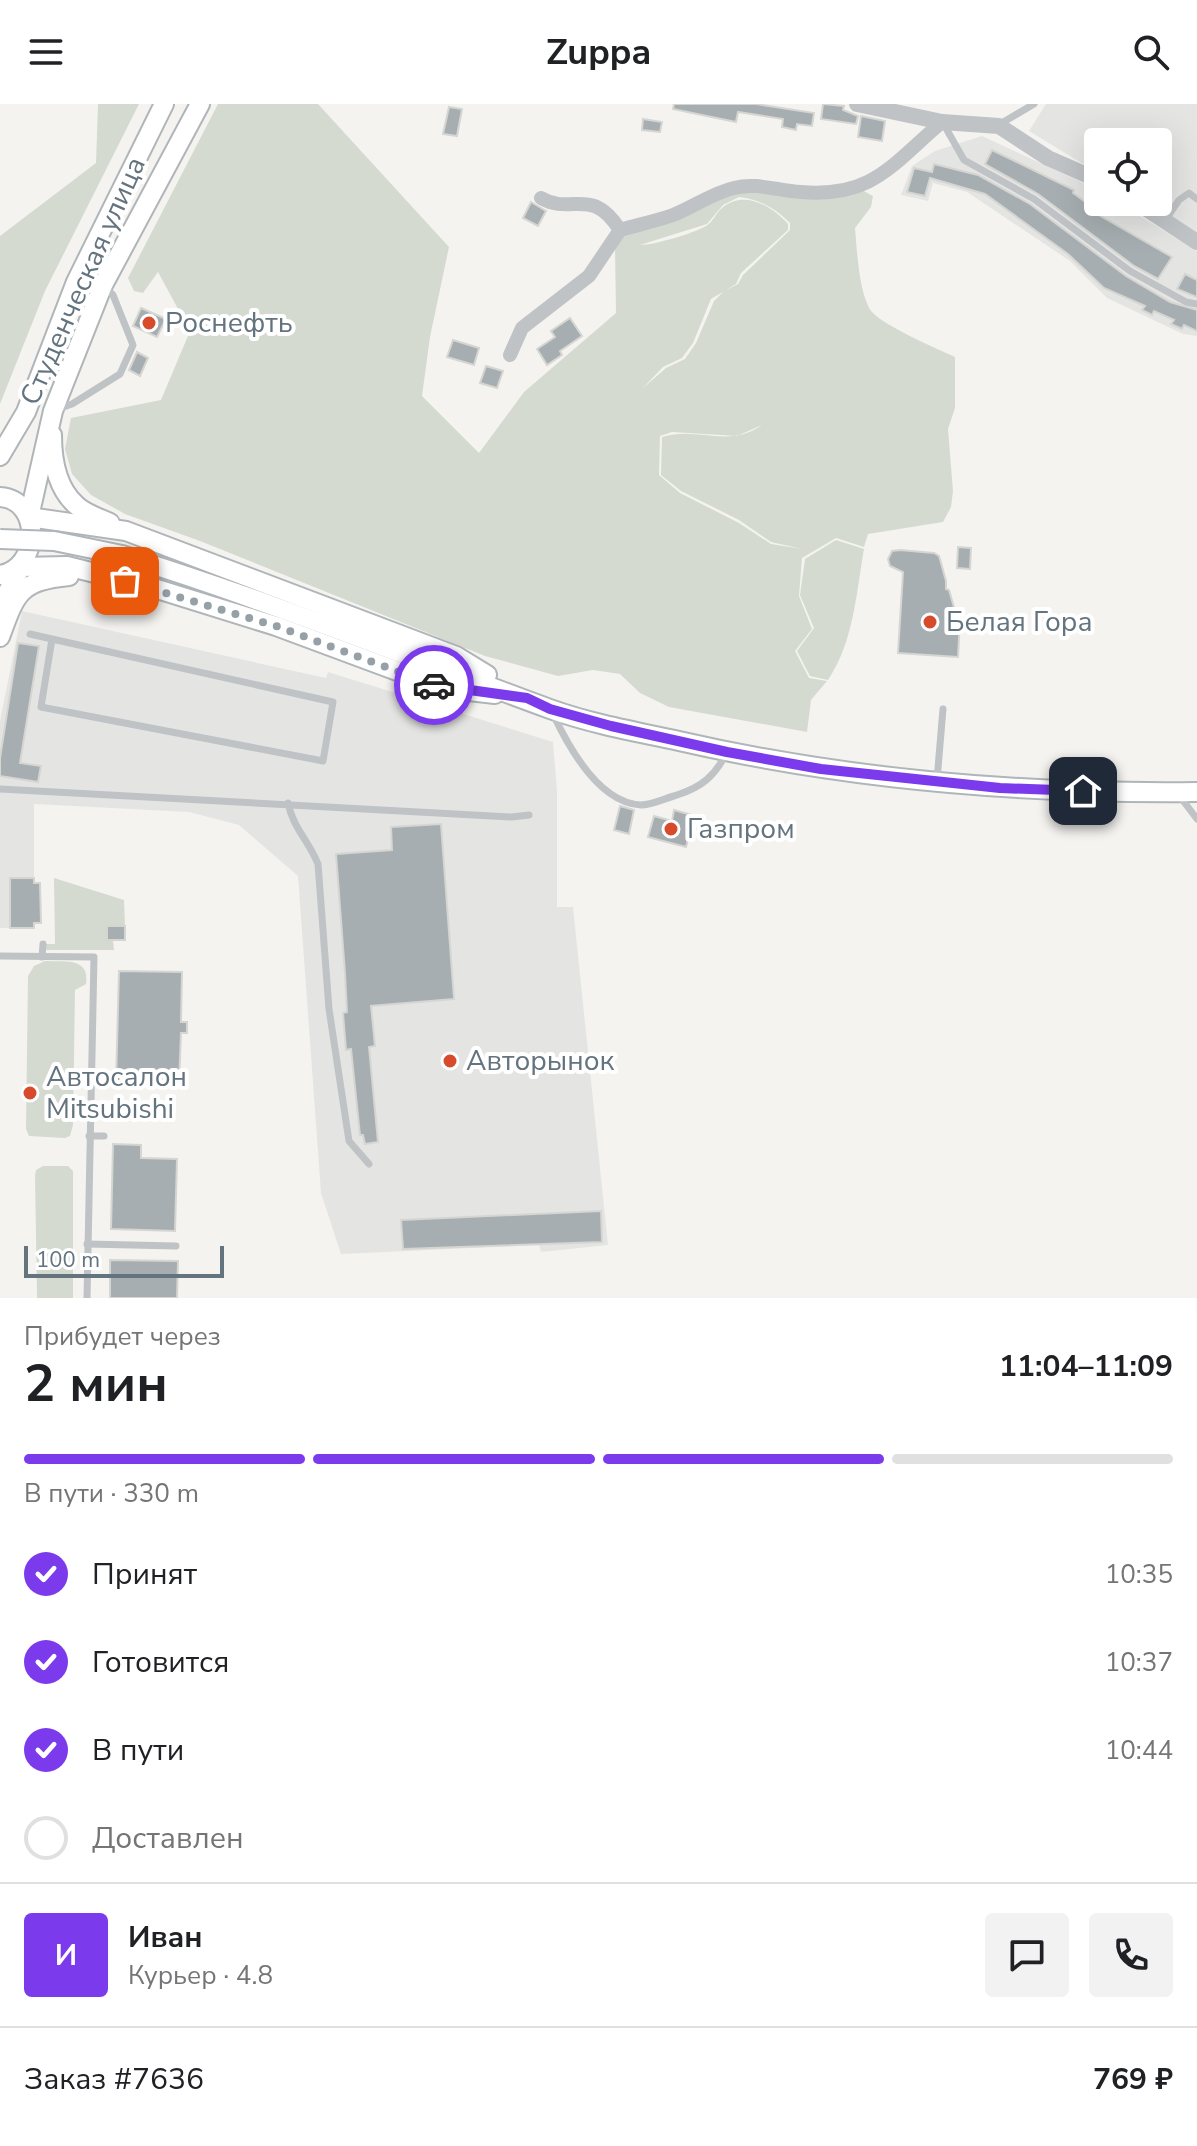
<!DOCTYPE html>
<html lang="ru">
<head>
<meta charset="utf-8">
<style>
	:root { --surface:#fff; --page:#f2f2f2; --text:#202124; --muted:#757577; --line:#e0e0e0; --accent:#7c3aed }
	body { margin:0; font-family:"Nunito Sans",sans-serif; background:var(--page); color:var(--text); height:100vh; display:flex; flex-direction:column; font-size:30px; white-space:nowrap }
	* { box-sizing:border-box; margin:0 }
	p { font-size:26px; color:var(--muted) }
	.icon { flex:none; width:44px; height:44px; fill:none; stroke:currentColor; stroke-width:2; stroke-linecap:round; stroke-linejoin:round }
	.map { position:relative; height:1194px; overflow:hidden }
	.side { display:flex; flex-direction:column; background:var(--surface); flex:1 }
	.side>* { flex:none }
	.buttons { position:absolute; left:1084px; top:24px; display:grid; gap:16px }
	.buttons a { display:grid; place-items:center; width:88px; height:88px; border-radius:8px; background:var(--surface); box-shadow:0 8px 32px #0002; font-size:40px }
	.scale { position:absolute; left:24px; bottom:20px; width:200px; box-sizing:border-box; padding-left:8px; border:4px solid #64747f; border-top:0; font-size:22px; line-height:28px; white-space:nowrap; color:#64747f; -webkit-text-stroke:6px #fff; paint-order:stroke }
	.pin { position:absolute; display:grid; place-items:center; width:68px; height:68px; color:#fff; margin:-34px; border-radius:16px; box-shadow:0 4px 12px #0006 }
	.courier { position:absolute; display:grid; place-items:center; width:80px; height:80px; margin:-40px; border:6px solid #7c3aed; border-radius:50%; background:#fff; color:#222; box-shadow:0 2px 10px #0007 }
	.summary em { font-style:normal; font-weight:700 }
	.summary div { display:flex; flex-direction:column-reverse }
	.summary { display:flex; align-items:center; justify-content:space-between; height:136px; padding:0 24px }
	h1 { font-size:52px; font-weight:700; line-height:60px }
	.bar { display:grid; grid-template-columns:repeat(4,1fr); gap:12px 8px; align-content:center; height:96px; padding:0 24px }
	.bar i { height:10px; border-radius:6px; background:var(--line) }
	.bar .current { background:var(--accent) }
	.bar p { grid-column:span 4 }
	.line { display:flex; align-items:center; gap:20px; padding:0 24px; border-top:2px solid var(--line) }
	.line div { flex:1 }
	.round { display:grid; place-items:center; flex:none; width:84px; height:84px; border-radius:8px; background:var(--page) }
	ol { padding:0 24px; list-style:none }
	li { display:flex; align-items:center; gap:24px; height:88px }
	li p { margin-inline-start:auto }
	li .icon { padding:8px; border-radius:50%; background:var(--accent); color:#fff; stroke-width:4 }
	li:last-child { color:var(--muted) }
	li i { width:44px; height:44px; border:4px solid var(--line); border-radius:50% }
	header { display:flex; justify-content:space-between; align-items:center; height:104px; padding:0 24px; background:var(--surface); font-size:36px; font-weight:700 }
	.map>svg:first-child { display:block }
	.built { fill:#e4e5e3 }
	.green { fill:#d5dad1; fill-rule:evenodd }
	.building { fill:#a6aeb2; stroke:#d5d5d2; stroke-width:2 }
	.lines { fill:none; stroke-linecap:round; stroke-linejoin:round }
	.secondary-casing { stroke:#afb5b8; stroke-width:22 }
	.service { stroke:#bfc3c6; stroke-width:7 }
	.minor { stroke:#bfc3c6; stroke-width:14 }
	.tertiary { stroke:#bfc3c6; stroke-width:16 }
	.secondary { stroke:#fff; stroke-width:18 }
	.secondary-bridge-casing { stroke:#afb5b8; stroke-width:22; stroke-linecap:butt }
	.secondary-bridge { stroke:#fff; stroke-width:18 }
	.done { stroke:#96a0a7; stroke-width:8; stroke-dasharray:0 14.4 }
	.route { stroke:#7c3aed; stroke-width:10 }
	.poi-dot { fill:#d74b2c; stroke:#fff; stroke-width:3 }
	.labels { text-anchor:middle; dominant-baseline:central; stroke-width:8; stroke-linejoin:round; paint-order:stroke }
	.street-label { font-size:28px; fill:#64747f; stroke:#fff }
	.poi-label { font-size:28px; fill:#64747f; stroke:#fff; text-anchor:start }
</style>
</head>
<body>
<header><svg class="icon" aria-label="menu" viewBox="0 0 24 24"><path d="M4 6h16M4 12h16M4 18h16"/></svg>Zuppa<svg class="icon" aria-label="search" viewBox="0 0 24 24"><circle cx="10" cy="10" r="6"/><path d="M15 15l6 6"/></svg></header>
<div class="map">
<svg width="1197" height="1194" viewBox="0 0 1197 1194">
	<rect width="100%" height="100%" fill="#f4f3f0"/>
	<g class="built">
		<path d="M1046,0H1197V129L1146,98H1158V38H1098V69L1029,27Z"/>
		<path d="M982,32L1094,84L1098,87V98H1117L1197,147V232L1183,230L1107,194L1070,157L967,88L933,79L928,97L901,91L912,62L935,47Z"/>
		<path d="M22,507L326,574L328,568L553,638L557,686V803H573L608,1141L541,1148L539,1141L341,1150L321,1089L298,772L239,721L189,708L34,700V779H40L41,819H34V824H0V617Z"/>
	</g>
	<g class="green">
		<path d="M98,0H139L45,187L0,300V132L96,59Z"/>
		<path d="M218,0H318L449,143L430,233L422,292L479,349L524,288L616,209L615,144L623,128L735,85L777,87L831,95L862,86L873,92L871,103L855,124C857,145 859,194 873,209C885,222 937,245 955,253V304L948,325L953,387L951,403L943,418L868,430L864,443L836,434L802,454L799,492L812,525L795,547L809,574L827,577L811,596L807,628L669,603L640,589L620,570L593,566L558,572L485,552L200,437L125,410L91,391L72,370L65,345L71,314L161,296L190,227L158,168L143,189L134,187L128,174ZM739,93C759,95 775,104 790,119V126L743,171L738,180L724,187L714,197L696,239L685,255L666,264L643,284L663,263L682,254L693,239L711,195L736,180L741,169L788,126V120C772,102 744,85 722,104C716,109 713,118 706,122C692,130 654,141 640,141L707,120L723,101ZM762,321C728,345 698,322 662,333L661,371L681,387L739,416L771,438L802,445L771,440L739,419L680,389L659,371L660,332L672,328L737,332Z"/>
		<path d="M836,436L864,445C856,490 854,537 828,576L810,572L797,547L814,524L800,491L805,455Z"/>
		<path d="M54,774L124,796L125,822H107V836H113L114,846H46V840H55Z"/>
		<path d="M45,857C65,858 90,853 86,880L75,886L73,1021L70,1032L65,1034L29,1032L26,1025L28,872L34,862Z"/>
		<path d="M43,1062H68L73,1067V1194H37L35,1071L36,1066Z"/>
	</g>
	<g class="building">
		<path d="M674,0H756L814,9L812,22L797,20L796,26L782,23L783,15L738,8L736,18L673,5Z"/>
		<path d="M823,0L844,2L843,6L858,12L856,20L821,15Z"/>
		<path d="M449,3L462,5L457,32L443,30Z"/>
		<path d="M861,12L885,17L882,37L858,33Z"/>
		<path d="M643,15L662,18L660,28L642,26Z"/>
		<path d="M992,46L1074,86L1073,89L1092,103L1090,106L1172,153L1158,175L1134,162L1038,90L985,60Z"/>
		<path d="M934,60L978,71L1030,100L1126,172L1170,198L1197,206V227L1184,221L1182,225L1171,220L1174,216L1154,207L1152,211L1142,206L1145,202L1104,184L1068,150L985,90L930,74L925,92L907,88L914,64L932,68Z"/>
		<path d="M531,98L546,107L538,122L523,114Z"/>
		<path d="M1185,170L1197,176V193L1177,185Z"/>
		<path d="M141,204L166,215L157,233L133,222Z"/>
		<path d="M570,214L582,232L560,247L562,251L547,261L537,245L555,233L551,227Z"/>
		<path d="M453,236L479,244L474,261L447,253Z"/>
		<path d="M137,248L148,254L140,272L129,266Z"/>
		<path d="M486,262L503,267L497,284L480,279Z"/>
		<path d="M958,443L971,444L970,465L957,464Z"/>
		<path d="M900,446L934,449L939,452L946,477V485L949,486L958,517L960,516L958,553L898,549L903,468L890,462L888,455L892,447Z"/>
		<path d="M18,539L39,542L20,659L41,662L38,678L0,672V654Z"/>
		<path d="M620,702L634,706L629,730L614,726Z"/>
		<path d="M674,706L695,712L686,743L648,733L654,712L672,717Z"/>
		<path d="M441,720L454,895L371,902L375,942L369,943L378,1038L365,1040L363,1031H360L351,945L346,946L343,909L347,908L345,869L336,750L392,746L391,723Z"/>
		<path d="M10,774H34V779H40L41,819H34V824H10Z"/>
		<rect x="107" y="822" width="18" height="14"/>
		<path d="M119,867L182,868L181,918H187V929H181L179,980L116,979Z"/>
		<path d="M113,1040L141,1041V1054L177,1055L175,1127L111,1125Z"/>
		<path d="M601,1107L602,1138L403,1145L401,1116Z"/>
		<path d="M110,1156L178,1157L177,1194H110Z"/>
	</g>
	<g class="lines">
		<g class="secondary-casing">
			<g id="secondary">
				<path d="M200,0L103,181L53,307L29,413L126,427L456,552L487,571"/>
				<path d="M52,331C52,355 57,384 76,401C84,409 99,414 110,419"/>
				<path d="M0,352L26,308L76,178L164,0"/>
				<path d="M0,393C43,396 40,465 0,471"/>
				<path d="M122,451C267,496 408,553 550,605C592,620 637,628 679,637C849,676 1023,690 1197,688"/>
				<path d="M0,514L6,491L21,463L67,462L154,484L276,522L443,584L495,590"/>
				<path d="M0,533C16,489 19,477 69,472"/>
			</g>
		</g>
		<g class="service">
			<path d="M943,19L964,56L1034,95L1130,167L1186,198L1197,200"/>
			<path d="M1000,20L1034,0"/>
			<path d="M1166,115L1179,96L1189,89L1197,95"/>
			<path d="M55,306L72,300L120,270L133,241L113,191L105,183"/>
			<path d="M30,530L52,535L333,598L323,657L41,603L52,535"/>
			<path d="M553,610C569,644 599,699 641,701C652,701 666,694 677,691C702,683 715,672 727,648"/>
			<path d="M937,676L943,605"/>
			<path d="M0,685L512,713L529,711"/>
			<path d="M1178,690L1197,715"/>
			<path d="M288,699C293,724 309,737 318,760L329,905L349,1037L369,1060"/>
			<path d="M0,852L94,853L87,1194"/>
			<path d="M42,853L43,840"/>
			<path d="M90,1008L105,1009"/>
			<path d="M89,1032H104"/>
			<path d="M87,1140L176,1142"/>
		</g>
		<g class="minor">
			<path d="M620,126C637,121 656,117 673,111C694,103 712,89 734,84C757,78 778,87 801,88C873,94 892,60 942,18"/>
			<path d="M510,251L522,224L589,172L620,126C591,81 572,112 541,94"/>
		</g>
		<g class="tertiary">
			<path d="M857,0L942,18L999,22L1048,54L1098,76"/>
			<path d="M1136,98L1197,138"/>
		</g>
		<use href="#secondary" class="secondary"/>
		<g class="secondary-bridge-casing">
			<path id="secondary-bridge" d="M0,435L54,437L122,451"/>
		</g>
		<use href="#secondary-bridge" class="secondary-bridge"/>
	</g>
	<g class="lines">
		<path class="done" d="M125,477L276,522L434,581"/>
		<path class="route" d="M434,581L527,594L550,605L611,622L727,648L821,665L1000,684L1083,687"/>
	</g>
	<g class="poi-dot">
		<circle cx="149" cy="219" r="8"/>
		<circle cx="930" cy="518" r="8"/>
		<circle cx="671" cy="725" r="8"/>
		<circle cx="450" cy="957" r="8"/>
		<circle cx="30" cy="989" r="8"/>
	</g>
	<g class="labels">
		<g class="street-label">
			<text transform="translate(83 177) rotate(-66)">Студенческая улица</text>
		</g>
		<g class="poi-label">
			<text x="165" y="219">Роснефть</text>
			<text x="946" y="518">Белая Гора</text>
			<text x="687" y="725">Газпром</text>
			<text x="466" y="957">Авторынок</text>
			<text x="46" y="973">Автосалон<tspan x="46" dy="32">Mitsubishi</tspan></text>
		</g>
	</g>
</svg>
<div class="buttons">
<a><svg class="icon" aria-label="locate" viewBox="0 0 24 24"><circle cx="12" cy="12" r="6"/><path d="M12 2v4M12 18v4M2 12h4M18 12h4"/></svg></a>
</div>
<div class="scale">100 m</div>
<div class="pin" style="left:125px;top:477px;background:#ea580c"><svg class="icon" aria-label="bag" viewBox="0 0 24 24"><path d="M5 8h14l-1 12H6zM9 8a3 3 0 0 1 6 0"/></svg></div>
<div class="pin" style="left:1083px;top:687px;background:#1f2937"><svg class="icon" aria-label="home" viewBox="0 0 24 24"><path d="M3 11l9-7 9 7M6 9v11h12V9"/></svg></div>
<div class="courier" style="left:434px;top:581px"><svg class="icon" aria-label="car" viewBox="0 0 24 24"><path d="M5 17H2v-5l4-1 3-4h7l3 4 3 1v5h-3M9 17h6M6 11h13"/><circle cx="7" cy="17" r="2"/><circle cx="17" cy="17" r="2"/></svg></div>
</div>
<section class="side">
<div class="summary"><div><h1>2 мин</h1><p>Прибудет через</p></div><em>11:04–11:09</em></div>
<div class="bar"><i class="current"></i><i class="current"></i><i class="current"></i><i></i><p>В пути · 330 m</p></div>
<ol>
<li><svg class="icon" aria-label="check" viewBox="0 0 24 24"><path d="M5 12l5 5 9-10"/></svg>Принят<p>10:35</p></li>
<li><svg class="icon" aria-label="check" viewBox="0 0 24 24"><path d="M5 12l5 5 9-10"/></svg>Готовится<p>10:37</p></li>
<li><svg class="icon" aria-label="check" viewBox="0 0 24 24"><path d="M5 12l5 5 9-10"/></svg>В пути<p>10:44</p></li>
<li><i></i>Доставлен</li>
</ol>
<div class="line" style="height:144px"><b class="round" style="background:var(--accent);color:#fff">И</b><div><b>Иван</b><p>Курьер · 4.8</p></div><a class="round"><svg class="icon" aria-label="chat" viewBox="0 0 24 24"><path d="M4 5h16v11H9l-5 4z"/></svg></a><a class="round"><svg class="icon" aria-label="phone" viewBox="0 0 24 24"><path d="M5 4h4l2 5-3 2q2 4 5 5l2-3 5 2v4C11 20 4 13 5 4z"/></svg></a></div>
<div class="line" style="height:104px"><div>Заказ #7636</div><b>769 ₽</b></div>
</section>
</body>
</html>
